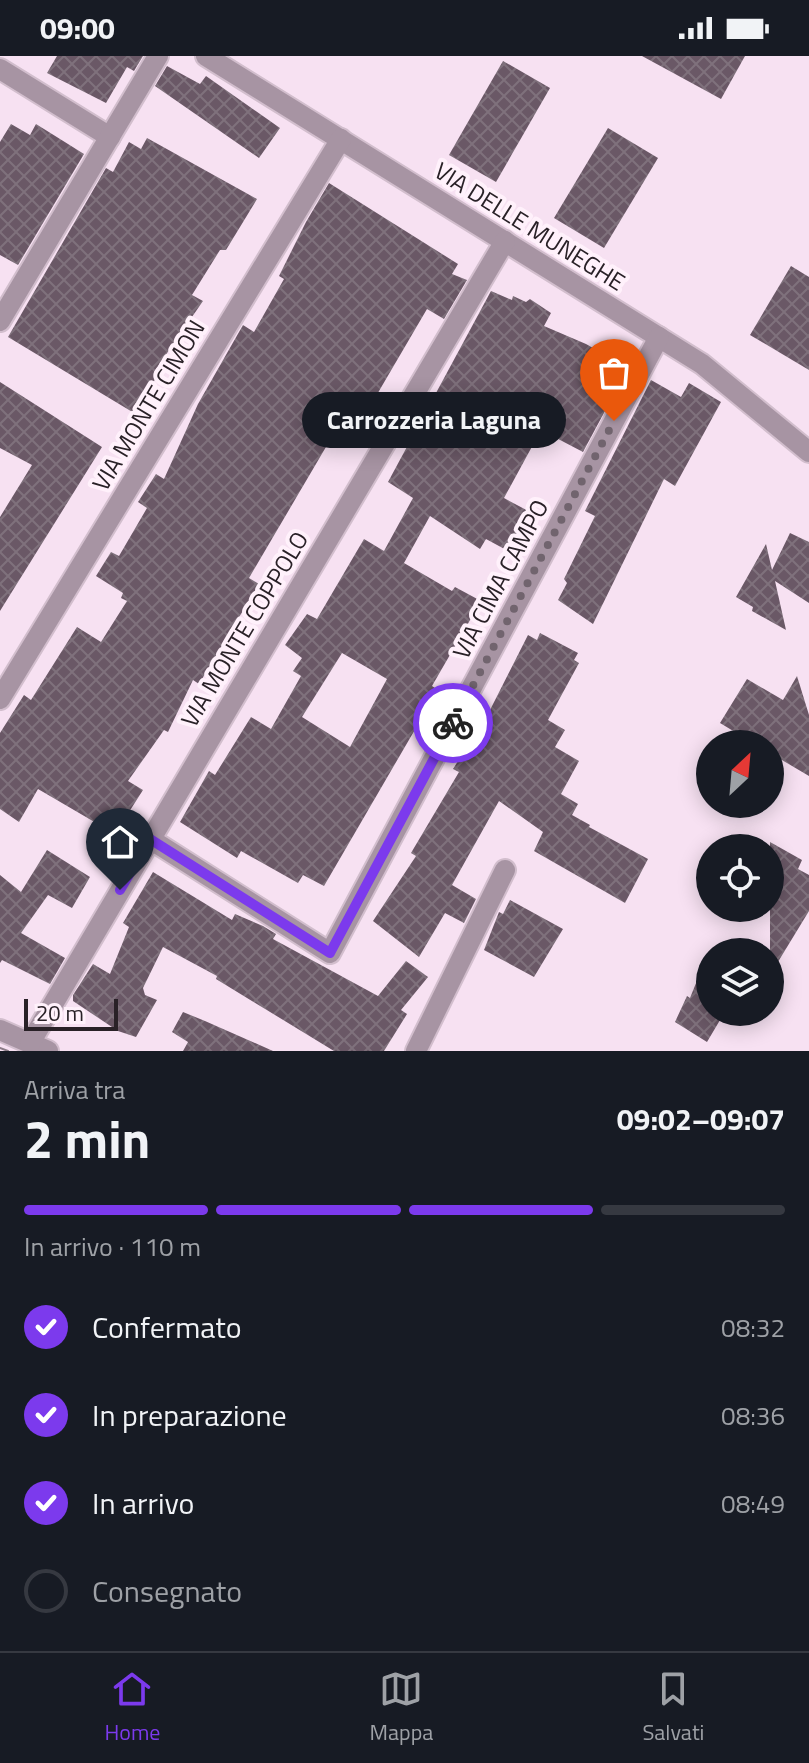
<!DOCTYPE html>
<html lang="it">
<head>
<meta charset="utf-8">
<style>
	:root { --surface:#171b24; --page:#242831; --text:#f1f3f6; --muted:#9ea1a6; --line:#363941; --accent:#7c3aed }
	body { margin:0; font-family:"Titillium Web",sans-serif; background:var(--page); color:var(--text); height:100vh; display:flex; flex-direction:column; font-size:30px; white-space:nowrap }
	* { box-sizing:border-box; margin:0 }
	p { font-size:26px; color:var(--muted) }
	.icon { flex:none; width:44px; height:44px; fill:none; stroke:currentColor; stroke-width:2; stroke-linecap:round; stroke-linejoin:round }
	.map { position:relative; height:995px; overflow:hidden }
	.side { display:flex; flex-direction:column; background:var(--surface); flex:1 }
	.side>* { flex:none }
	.needle { width:52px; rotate:26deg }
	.buttons { position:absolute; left:696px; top:674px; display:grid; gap:16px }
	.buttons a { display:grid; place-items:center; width:88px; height:88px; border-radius:50%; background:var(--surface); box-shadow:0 4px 20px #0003; font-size:40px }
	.scale { position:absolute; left:24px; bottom:20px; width:94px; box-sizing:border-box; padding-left:8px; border:4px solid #292127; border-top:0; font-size:22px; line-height:28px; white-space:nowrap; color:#292127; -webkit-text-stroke:6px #fff1fb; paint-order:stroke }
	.pin { position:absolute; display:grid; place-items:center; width:68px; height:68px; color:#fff; margin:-82px -34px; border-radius:50% 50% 50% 0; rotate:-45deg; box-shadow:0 0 8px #0007 }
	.pin .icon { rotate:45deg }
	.courier { position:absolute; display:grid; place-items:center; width:80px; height:80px; margin:-40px; border:6px solid #7c3aed; border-radius:50%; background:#fff; color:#222; box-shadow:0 2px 10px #0007 }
	.bubble { position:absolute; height:56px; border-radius:28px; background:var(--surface); box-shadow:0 4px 20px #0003; font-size:26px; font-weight:700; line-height:56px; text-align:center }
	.headline em { font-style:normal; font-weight:700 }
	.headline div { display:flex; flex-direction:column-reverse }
	.headline { display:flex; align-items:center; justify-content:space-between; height:136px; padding:0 24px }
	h1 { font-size:52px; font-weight:700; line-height:60px }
	.bar { display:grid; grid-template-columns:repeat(4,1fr); gap:12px 8px; align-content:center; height:96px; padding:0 24px }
	.bar i { height:10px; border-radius:6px; background:var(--line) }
	.bar .selected { background:var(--accent) }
	.bar p { grid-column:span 4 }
	ol { padding:0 24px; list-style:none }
	li { display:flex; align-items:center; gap:24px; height:88px }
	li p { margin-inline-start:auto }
	li .icon { padding:8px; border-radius:50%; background:var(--accent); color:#fff; stroke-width:4 }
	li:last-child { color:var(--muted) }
	li i { width:44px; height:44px; border:4px solid var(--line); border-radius:50% }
	.status { display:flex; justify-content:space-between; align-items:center; height:56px; padding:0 40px; background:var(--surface); direction:ltr }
	.status svg { height:22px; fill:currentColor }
	.menu { display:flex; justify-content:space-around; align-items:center; height:112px; border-top:2px solid var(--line); background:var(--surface); font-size:22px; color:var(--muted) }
	.menu a { display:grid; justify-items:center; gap:4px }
	.menu .selected { color:var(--accent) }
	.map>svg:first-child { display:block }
	.building { fill:url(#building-cross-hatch); fill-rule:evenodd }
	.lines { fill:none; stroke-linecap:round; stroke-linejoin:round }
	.minor-casing { stroke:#d2becd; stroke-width:24 }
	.minor { stroke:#a794a3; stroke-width:20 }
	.tram { stroke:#8b7c87; stroke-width:2 }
	.done { stroke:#71646e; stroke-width:8; stroke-dasharray:0 14.4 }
	.route { stroke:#7c3aed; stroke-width:10 }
	.labels { text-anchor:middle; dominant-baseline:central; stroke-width:8; stroke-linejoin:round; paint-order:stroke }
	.street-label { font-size:24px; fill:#292127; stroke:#fff1fb }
</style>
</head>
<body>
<div class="status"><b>09:00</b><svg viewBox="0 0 49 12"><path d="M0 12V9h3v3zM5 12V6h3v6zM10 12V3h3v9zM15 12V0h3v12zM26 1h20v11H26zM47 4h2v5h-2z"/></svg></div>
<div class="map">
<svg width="809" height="995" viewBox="0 0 809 995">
	<defs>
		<pattern id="building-cross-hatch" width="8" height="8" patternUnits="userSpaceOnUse" patternTransform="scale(2)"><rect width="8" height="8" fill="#6a5866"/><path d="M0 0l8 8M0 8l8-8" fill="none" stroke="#7f717c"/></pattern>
	</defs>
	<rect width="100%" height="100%" fill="#f7e1f2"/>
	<g class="building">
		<path d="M57,0H143L134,15L127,11L106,47L47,17Z"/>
		<path d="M642,0H745L721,43Z"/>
		<path d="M503,5L550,32L496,126L449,99Z"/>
		<path d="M167,10L200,28L206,20L280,72L259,102L155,30Z"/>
		<path d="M11,68L30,79L36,68L84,98L18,209L0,199V86Z"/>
		<path d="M608,72L658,102L604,192L554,162Z"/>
		<path d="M147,82L257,143L226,194H220L192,239L203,245L154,316L158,319L134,357L8,281L106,112L113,116L129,86L141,93Z"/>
		<path d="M329,127L458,208L452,218L467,224L444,263L427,253L348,388L333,379L249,522L259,528L199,628L193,624L168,676L164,674L128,725L143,734L115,778L38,733L19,766L0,753V677L24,639L31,644L77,571L101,586L127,545L121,542L123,537L96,520L111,496L119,500L147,452L138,446L156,418L164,423L198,348L243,269L254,276L284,223L279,220L306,166Z"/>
		<path d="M791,210L809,221V314L750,279Z"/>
		<path d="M491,235L512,244L513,240L526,246L530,243L551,257L544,270L586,288L628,312L583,396L541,374L504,442L532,457L510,496L486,483L480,493L430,460L404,507L452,535L455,531L481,545L432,630L438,634L324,830L303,819L298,827L241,795L237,802L180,766L209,715L215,719L251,661L271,673L301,620L293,615L302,602L285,589L307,558L317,563L364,483L384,495L413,442L388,426ZM342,597L387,623L350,691L302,661Z"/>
		<path d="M651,324L681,341L689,327L721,346L675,430L664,423L593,568L558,544L567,527L564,523L595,460L585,455Z"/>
		<path d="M0,326L102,391L0,555V461L32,409L0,392Z"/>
		<path d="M790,477L809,486V547L775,525L786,574L752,555L753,551L736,541L766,488L772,514Z"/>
		<path d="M540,577L578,597L574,604L579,607L548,664L565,674L555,691L579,705L561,738L578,748L572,759L590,769L589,771L648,803L625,847L534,795L543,776L499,745L452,829L476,843L464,867L445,857L419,901L373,865L416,800L411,797L459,716L453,713L489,656L528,579L537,584Z"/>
		<path d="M797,620L809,659V720L770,697V688H755L720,667L747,623L783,644Z"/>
		<path d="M770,786L802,804L798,813L809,819V855L770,919Z"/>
		<path d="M47,794L90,821L72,852L48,839L21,877L65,902L50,928L2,904L0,907V819L21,836Z"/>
		<path d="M153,816L232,864L235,858L263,870L276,878L273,883L378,940L406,905L428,921L401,954L407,958L384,995H334L216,923L217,920L163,891L143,932L145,939L157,944L136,981L118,975L73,945V939L93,908L110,918L129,871L123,867Z"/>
		<path d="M510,844L563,873L534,921L484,894L499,856L503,858Z"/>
		<path d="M709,895L710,956L723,959L707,986L675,966L687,940L690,942Z"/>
		<path d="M183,956L205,965L273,995H183L188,986L172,976Z"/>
	</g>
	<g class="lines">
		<g class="minor-casing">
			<g id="minor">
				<path d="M206,0L702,308L809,396"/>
				<path d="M0,13L110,81"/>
				<path d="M0,265L158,0"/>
				<path d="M0,643L341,83"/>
				<path d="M150,783L330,897L659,281"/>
				<path d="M0,974L48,995"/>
				<path d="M30,987L505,185"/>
				<path d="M416,995L505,814"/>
			</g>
		</g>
		<use href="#minor" class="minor"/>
		<path class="tram" d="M0,992L8,995"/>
	</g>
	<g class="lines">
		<path class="done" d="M453,667L614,365"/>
		<path class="route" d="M120,834L150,783L330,897L453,667"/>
	</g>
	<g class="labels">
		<g class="street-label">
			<text transform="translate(530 170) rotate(32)">VIA DELLE MUNEGHE</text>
			<text transform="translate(148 349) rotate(-59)">VIA MONTE CIMON</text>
			<text transform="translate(500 523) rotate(-62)">VIA CIMA CAMPO</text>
			<text transform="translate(244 573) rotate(-59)">VIA MONTE COPPOLO</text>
		</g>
	</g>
</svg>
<div class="buttons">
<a><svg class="needle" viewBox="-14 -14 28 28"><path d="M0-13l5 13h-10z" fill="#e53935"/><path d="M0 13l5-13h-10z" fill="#9ea1a6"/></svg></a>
<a><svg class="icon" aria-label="locate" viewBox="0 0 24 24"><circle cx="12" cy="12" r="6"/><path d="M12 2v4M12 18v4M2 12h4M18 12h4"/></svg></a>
<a><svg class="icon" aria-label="layers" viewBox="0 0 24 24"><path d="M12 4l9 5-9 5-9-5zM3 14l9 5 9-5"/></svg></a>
</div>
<div class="scale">20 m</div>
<div class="pin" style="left:614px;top:365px;background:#ea580c"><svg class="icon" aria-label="bag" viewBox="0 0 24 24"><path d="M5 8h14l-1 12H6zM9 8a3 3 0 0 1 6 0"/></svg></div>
<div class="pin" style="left:120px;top:834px;background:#1f2937"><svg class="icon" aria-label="home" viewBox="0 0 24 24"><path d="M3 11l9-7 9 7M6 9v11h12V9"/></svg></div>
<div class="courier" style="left:453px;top:667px"><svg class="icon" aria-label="bike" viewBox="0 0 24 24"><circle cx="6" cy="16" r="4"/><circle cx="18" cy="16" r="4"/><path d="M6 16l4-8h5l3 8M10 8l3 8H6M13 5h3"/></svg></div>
<div class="bubble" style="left:302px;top:336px;width:264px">Carrozzeria Laguna</div>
</div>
<section class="side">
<div class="headline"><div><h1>2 min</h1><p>Arriva tra</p></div><em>09:02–09:07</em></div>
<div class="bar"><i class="selected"></i><i class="selected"></i><i class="selected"></i><i></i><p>In arrivo · 110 m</p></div>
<ol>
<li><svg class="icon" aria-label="check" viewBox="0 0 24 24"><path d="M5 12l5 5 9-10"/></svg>Confermato<p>08:32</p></li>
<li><svg class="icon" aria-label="check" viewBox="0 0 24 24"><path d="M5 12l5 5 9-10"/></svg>In preparazione<p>08:36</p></li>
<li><svg class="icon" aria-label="check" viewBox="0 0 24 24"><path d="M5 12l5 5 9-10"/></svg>In arrivo<p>08:49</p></li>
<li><i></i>Consegnato</li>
</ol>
</section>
<nav class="menu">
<a class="selected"><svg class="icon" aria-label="home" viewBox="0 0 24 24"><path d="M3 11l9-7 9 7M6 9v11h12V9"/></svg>Home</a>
<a><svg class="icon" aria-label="map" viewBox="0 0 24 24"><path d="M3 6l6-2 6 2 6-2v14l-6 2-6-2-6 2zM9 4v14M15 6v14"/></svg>Mappa</a>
<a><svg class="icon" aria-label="saved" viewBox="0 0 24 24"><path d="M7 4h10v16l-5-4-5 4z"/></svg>Salvati</a>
</nav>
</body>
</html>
